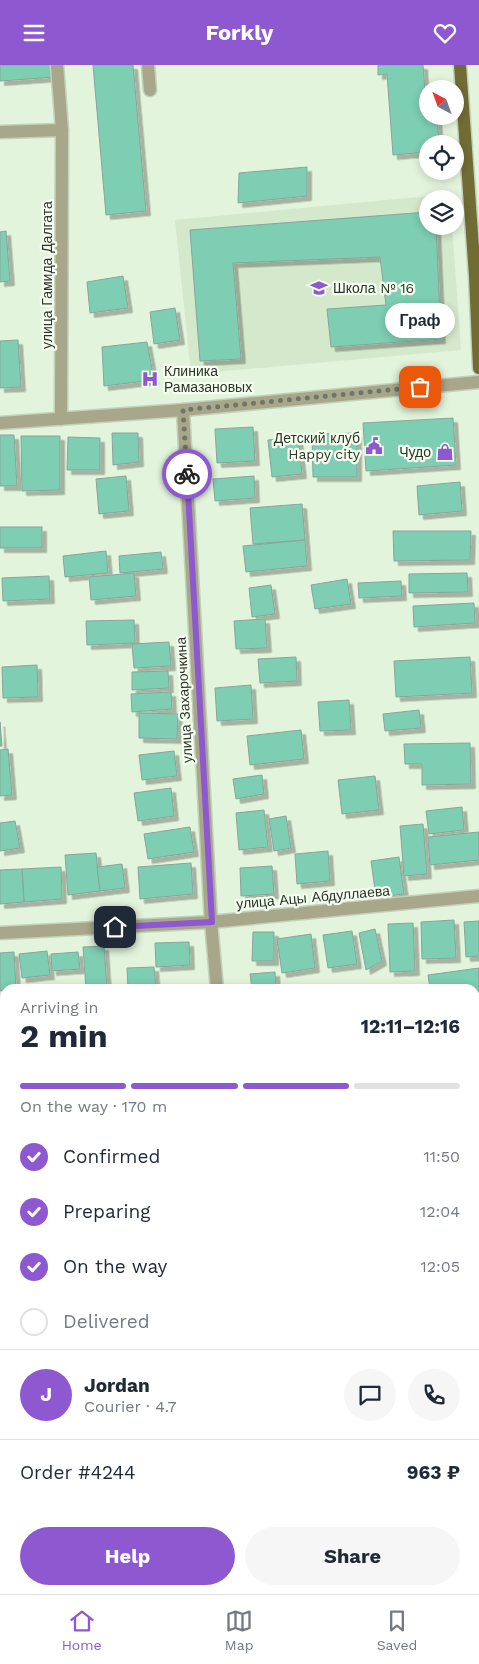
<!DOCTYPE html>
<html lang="en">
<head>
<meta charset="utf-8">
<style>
	:root { --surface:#fff; --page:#f6f6f7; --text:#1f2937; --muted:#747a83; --line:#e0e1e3; --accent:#8d58d0 }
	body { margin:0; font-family:"Work Sans",sans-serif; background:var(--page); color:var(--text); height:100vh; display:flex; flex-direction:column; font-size:19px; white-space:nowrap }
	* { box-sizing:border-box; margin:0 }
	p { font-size:16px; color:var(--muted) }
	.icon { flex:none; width:28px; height:28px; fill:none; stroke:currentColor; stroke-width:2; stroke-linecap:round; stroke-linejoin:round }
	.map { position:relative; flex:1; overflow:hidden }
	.sheet { position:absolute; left:0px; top:919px; width:480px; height:611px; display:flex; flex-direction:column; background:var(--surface); border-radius:15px 15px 0 0; box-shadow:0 2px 8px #0003 }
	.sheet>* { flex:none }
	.needle { width:32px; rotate:319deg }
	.buttons { position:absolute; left:419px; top:15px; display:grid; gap:10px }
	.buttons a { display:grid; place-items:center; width:45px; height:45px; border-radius:50%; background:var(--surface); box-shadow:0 2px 8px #0003; font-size:25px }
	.pin { position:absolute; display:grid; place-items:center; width:42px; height:42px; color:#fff; margin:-21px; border-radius:10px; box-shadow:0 2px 8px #0006 }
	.courier { position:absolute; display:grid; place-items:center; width:50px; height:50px; margin:-25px; border:4px solid #8d58d0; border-radius:50%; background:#fff; color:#222; box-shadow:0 1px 6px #0007 }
	.bubble { position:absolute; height:35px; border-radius:18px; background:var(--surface); box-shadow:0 2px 8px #0003; font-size:16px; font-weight:700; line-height:35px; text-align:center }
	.summary em { font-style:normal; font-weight:700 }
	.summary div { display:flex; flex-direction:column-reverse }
	.summary { display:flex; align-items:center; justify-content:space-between; height:85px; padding:0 20px }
	h1 { font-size:32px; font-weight:700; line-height:38px }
	.bar { display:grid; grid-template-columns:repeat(4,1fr); gap:8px 5px; align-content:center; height:60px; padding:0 20px }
	.bar i { height:6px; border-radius:4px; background:var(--line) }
	.bar .current { background:var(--accent) }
	.bar p { grid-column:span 4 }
	.line { display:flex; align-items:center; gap:12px; padding:0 20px; border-top:1px solid var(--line) }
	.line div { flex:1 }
	.round { display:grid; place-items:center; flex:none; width:52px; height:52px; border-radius:26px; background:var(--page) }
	ol { padding:0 20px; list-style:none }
	li { display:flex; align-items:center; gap:15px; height:55px }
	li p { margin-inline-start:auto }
	li .icon { padding:5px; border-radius:50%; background:var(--accent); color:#fff; stroke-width:4 }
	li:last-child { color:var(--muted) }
	li i { width:28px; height:28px; border:2px solid var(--line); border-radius:50% }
	.cta { display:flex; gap:10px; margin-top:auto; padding:10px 20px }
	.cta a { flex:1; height:58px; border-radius:30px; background:var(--accent); color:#fff; font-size:20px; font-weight:700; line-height:58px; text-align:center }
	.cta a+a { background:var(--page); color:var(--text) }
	header { display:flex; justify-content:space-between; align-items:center; height:65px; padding:0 20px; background:var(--accent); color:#fff; font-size:22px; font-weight:700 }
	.menu { display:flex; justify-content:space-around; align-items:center; height:70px; border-top:1px solid var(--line); background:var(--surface); font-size:14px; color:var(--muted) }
	.menu a { display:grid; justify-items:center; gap:2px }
	.menu .current { color:var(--accent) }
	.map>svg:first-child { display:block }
	.built { fill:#d4e8cb }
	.building { fill:#7dceb2; stroke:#88a59a; filter:url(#shadow) }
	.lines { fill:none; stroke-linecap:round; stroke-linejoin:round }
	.minor-casing { stroke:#c2d1bc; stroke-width:15 }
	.major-casing { stroke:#c2d1bc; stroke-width:15 }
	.minor { stroke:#a9a78a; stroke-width:12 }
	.major { stroke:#716c34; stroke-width:12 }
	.done { stroke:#6d7769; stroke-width:5; stroke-dasharray:0 9 }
	.route { stroke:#8d58d0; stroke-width:6 }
	.labels { text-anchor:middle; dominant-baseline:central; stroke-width:4.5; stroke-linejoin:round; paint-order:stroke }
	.street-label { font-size:14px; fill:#2e342b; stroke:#f4fff0 }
	.poi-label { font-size:14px; fill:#2e342b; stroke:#f4fff0; text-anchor:start }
</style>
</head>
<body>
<header><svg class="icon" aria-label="menu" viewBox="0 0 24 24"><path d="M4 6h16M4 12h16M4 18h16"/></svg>Forkly<svg class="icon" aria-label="heart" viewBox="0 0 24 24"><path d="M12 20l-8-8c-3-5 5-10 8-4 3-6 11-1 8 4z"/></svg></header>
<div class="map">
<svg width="479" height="1529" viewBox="0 0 479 1529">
	<defs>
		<filter id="shadow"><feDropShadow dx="4.5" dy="4.5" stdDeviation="0" flood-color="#0004"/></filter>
	</defs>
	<rect width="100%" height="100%" fill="#e3f4dc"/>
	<path class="built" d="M450,129V134H428V161H452L461,285L191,309L175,155Z"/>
	<g class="building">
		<path d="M0,0H54L55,12L0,16Z"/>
		<path d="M93,0H133L146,146L106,150Z"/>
		<path d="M378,0H423L427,52L437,51L439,79H428V87L393,90L387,9L378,10Z"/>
		<path d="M307,102V131L238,138L239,108Z"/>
		<path d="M428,147V161H436L441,274L331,282L327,244L386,240L380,192L233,198L241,294L200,296L190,165Z"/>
		<path d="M6,166L10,216L0,217V167Z"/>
		<path d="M123,211L128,243L90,248L87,217Z"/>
		<path d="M175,243L180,275L154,279L150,247Z"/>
		<path d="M18,275L21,322L0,323V276Z"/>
		<path d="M147,277L154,315L104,321L102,282Z"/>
		<path d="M453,353L456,400L366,406L363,358Z"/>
		<path d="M253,362L255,396L217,398L215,364Z"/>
		<path d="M112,368H138L139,397L113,400Z"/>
		<path d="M357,368V412H313L312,369Z"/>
		<path d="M0,370H14L17,421H0Z"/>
		<path d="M21,371H60V425L22,426Z"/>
		<path d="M68,372L100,373V405H67Z"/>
		<path d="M298,372L302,409L272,412L268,375Z"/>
		<path d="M126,411L129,446L99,449L96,414Z"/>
		<path d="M254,411L255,433L215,436L213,414Z"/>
		<path d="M460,417L462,446L419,450L417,421Z"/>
		<path d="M302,439L305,475L253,479L250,443Z"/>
		<rect x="0" y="462" width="42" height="21"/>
		<path d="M393,466H471L470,495L394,496Z"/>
		<path d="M305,475L307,501L246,507L243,481Z"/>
		<path d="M106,486L108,508L65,512L63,491Z"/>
		<path d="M161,487L163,504L120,508L119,491Z"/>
		<path d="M134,508L136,531L91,535L89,512Z"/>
		<path d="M467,508L468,527L409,528V509Z"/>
		<path d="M49,511L50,534L3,536L2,513Z"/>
		<path d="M347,514L351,539L315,544L311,520Z"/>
		<path d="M401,516L402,531L359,533L358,518Z"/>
		<path d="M271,520L275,549L252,552L249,523Z"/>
		<path d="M474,538L475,558L414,562L413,541Z"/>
		<path d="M265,554L267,583L236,584L234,556Z"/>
		<path d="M134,555L135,578L87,580L86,556Z"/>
		<path d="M169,577L171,601L134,603L132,579Z"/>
		<path d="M296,592L297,616L260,618L258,594Z"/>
		<path d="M470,592L472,628L396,632L394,596Z"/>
		<path d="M37,600L38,632L3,633L2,602Z"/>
		<path d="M168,606L169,623L132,625V607Z"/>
		<path d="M251,620L253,654L217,656L215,623Z"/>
		<path d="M171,627L172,644L132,647L131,629Z"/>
		<path d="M349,635L351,665L320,666L318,637Z"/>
		<path d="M419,645L421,663L385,666L383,649Z"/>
		<path d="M139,648L178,649L177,674L139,673Z"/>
		<path d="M0,657L2,681H0Z"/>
		<path d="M301,665L304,694L250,700L247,671Z"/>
		<path d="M470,678L471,719L422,720V699H405L404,679Z"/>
		<path d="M8,684L12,730L0,731V685Z"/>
		<path d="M174,686L177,711L142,715L139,690Z"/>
		<path d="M262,710L264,729L236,734L233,714Z"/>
		<path d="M375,711L379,745L342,749L338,715Z"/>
		<path d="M171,723L174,751L138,756L134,728Z"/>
		<path d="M462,742L464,765L429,769L426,746Z"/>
		<path d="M264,745L268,782L239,785L236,748Z"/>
		<path d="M286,751L291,783L274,786L269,754Z"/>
		<path d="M15,756L20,783L0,786V758Z"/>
		<path d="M423,759L427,809L404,811L400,761Z"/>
		<path d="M190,762L194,787L148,794L144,769Z"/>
		<path d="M479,767V795L430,800L428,772Z"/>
		<path d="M328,786L330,816L297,819L295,789Z"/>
		<path d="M96,788L100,826L68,830L65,790Z"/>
		<path d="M399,792L404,829L376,832L371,796Z"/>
		<path d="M191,798L193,829L140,834L138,802Z"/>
		<path d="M122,799L125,823L100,826L97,802Z"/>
		<path d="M272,801L274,829L241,831L240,803Z"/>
		<path d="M61,802L62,834L24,837L22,804Z"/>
		<path d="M22,804L24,837L0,839V805Z"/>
		<path d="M454,855L456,893L422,894L421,857Z"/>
		<path d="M479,856V891L466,892L464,857Z"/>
		<path d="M413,858L415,906L390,907L388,859Z"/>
		<path d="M375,864L382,896L366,905L359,868Z"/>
		<path d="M352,866L357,899L328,903L323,870Z"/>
		<path d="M253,867H274V896H252Z"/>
		<path d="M311,869L315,903L282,908L277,874Z"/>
		<path d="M189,877L190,900L156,902L155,878Z"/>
		<path d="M104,881L107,923L86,924L83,882Z"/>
		<path d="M47,886L50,910L22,913L19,889Z"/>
		<path d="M14,887L16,924H5V925L0,926V888Z"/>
		<path d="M78,887L80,904L52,906L51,889Z"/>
		<path d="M154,902L156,924H128L127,903Z"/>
		<path d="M479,903V954H475V924H430L428,910Z"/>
		<path d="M275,907L276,924H252L250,909Z"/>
		<path d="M5,941V994H0V942Z"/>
		<path d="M475,954H479V984L475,985Z"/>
		<path d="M475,990H479V1019L475,1020Z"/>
		<path d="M479,1019V1055H475V1020Z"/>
		<rect x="0" y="1047" width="5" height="36"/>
		<path d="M479,1089V1132H475V1090Z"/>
		<path d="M5,1125V1153H0V1126Z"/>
		<path d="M476,1139H479V1160Z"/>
		<path d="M5,1171V1195L0,1196V1172Z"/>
		<path d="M479,1190V1214L475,1215V1191Z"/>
		<path d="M0,1224H5V1242L0,1243Z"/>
		<path d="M475,1243H479V1266H478Z"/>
		<path d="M5,1244V1264H0V1245Z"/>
		<path d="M0,1265H5V1297L0,1298Z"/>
		<path d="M475,1352H479V1421L475,1422Z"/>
		<path d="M475,1429H479V1455L475,1456Z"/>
		<path d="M475,1457H479V1486L475,1487Z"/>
		<path d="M479,1488V1518H475V1489Z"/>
		<path d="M5,1501V1525H47L48,1529H0V1502Z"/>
		<rect x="58" y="1525" width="28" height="4"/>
		<path d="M87,1525H106V1529H88Z"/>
		<rect x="111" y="1525" width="49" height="4"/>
		<rect x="188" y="1525" width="43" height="4"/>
		<rect x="381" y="1525" width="30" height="4"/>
		<rect x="414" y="1525" width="51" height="4"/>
		<path d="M310,1526V1529H288Z"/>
	</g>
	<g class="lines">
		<g class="minor-casing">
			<g id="minor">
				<path d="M57,0L62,65L61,354"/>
				<path d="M148,0L150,25"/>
				<path d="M0,67L62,65"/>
				<path d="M183,345L211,857L217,924"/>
				<path d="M0,358L183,345L479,317"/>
				<path d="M0,868L211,857L479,831"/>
				<path d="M475,1083H479"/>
				<path d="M0,1103H5"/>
				<path d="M475,1327L479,1326"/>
				<path d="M0,1400H5"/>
				<path d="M253,1525L254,1529"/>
			</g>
		</g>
		<g class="major-casing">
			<path id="major" d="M460,0L475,211L479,303"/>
		</g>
		<use href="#minor" class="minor"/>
		<use href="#major" class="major"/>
	</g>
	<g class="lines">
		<path class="done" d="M187,409L183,345L420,322"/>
		<path class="route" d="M115,862L212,857L187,409"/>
	</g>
	<defs>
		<g id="school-bare" transform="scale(1.35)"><path d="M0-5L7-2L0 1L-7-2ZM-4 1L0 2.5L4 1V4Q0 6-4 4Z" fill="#8d58d0" stroke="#f4fff0" stroke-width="2.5" paint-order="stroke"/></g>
		<g id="hospital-bare" transform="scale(1.35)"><path d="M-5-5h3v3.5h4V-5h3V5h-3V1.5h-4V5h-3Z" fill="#8d58d0" stroke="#f4fff0" stroke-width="2.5" paint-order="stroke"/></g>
		<g id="civic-bare" transform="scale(1.35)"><path d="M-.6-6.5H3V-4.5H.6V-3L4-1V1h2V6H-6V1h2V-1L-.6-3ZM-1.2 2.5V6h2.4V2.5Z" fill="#8d58d0" stroke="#f4fff0" stroke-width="2.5" paint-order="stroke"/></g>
		<g id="shop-bare" transform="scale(1.35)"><path d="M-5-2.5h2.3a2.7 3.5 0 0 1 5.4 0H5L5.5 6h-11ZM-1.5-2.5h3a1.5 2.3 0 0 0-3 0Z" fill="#8d58d0" stroke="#f4fff0" stroke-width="2.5" paint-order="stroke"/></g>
	</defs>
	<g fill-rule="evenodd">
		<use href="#school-bare" x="319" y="223"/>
		<use href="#hospital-bare" x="150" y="314"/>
		<use href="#civic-bare" x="374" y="381"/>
		<use href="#shop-bare" x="445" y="387"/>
	</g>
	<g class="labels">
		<g class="street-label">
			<text transform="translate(47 210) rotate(-90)">улица Гамида Далгата</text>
			<text transform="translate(184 635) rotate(-93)">улица Захарочкина</text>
			<text transform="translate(313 832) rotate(-5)">улица Ацы Абдуллаева</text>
		</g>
		<g class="poi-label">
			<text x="333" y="223">Школа № 16</text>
			<text x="164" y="306">Клиника<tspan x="164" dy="16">Рамазановых</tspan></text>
			<text x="360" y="373" text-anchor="end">Детский клуб<tspan x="360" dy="16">Happy city</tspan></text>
			<text x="431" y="387" text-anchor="end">Чудо</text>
		</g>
	</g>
</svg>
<div class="buttons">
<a><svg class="needle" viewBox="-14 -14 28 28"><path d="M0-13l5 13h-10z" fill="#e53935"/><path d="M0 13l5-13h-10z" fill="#747a83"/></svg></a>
<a><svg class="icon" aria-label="locate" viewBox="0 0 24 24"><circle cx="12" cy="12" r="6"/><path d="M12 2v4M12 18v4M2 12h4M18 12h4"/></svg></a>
<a><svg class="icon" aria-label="layers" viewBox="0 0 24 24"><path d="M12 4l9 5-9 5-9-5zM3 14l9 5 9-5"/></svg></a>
</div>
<div class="pin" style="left:420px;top:322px;background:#ea580c"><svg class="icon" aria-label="bag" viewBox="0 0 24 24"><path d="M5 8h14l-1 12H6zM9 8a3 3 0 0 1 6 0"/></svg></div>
<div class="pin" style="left:115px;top:862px;background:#1f2937"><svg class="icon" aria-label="home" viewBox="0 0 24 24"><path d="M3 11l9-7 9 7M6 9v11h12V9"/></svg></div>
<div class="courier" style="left:187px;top:409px"><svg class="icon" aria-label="bike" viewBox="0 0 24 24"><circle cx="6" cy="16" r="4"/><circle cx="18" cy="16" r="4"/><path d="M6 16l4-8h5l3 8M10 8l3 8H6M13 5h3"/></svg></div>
<div class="bubble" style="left:385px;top:238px;width:70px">Граф</div>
<section class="sheet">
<div class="summary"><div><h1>2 min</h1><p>Arriving in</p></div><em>12:11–12:16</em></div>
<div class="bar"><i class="current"></i><i class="current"></i><i class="current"></i><i></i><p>On the way · 170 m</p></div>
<ol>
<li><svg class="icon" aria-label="check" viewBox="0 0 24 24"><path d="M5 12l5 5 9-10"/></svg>Confirmed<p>11:50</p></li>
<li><svg class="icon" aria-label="check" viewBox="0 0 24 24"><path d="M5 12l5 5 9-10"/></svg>Preparing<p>12:04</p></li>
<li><svg class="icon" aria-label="check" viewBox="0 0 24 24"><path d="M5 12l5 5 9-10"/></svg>On the way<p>12:05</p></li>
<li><i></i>Delivered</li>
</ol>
<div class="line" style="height:90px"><b class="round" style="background:var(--accent);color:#fff">J</b><div><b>Jordan</b><p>Courier · 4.7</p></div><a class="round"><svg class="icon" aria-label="chat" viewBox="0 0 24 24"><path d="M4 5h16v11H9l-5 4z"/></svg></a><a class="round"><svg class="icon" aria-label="phone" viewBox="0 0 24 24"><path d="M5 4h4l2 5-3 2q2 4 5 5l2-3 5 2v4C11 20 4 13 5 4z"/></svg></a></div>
<div class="line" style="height:65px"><div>Order #4244</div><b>963 ₽</b></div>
<div class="cta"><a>Help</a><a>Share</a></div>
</section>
</div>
<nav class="menu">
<a class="current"><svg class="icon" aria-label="home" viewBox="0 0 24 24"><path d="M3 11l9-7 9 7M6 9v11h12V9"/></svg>Home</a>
<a><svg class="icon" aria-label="map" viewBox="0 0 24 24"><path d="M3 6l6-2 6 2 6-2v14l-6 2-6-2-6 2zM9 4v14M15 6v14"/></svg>Map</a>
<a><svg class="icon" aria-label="saved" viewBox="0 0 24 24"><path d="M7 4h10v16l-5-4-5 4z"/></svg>Saved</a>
</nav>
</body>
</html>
